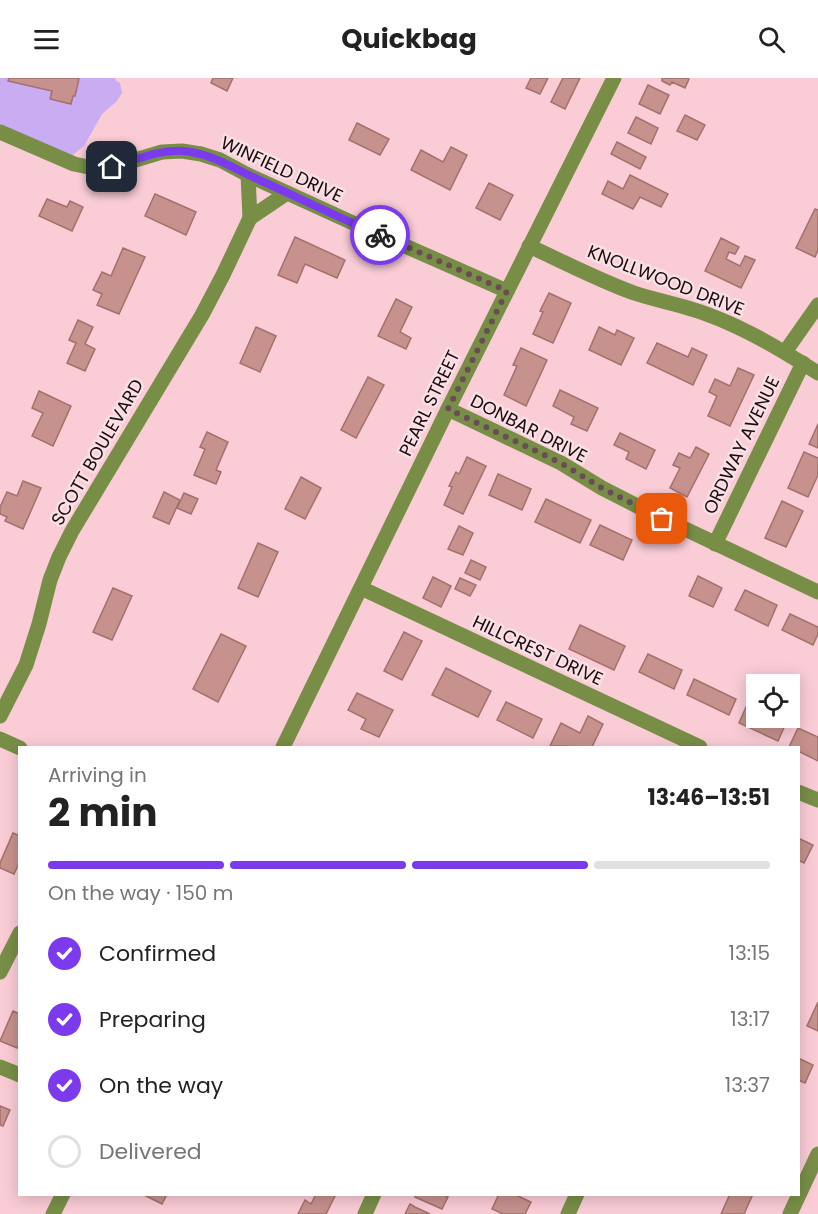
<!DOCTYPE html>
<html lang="en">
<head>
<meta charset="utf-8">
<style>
	:root { --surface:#fff; --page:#f2f2f2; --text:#222; --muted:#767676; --line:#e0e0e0; --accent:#7c3aed }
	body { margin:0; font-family:Poppins,sans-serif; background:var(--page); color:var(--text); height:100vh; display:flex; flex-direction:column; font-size:22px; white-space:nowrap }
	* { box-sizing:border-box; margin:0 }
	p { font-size:20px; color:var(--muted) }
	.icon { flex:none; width:33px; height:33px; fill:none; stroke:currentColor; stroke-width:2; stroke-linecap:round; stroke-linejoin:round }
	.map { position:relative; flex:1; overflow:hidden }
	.side { position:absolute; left:18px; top:668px; width:782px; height:450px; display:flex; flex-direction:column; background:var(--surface); border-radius:0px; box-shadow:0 3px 15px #0003 }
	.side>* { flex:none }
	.buttons { position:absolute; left:746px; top:596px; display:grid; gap:12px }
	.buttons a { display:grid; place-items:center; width:54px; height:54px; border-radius:0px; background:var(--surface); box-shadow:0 3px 15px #0003; font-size:30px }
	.pin { position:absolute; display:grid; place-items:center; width:51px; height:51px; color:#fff; margin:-26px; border-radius:12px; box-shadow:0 3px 9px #0006 }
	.courier { position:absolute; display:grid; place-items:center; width:60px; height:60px; margin:-30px; border:4px solid #7c3aed; border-radius:50%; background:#fff; color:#222; box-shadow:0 2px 8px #0007 }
	.headline em { font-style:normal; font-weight:700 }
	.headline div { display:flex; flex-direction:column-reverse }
	.headline { display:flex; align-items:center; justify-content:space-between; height:102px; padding:0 30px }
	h1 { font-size:39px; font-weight:700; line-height:45px }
	.bar { display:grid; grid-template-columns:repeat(4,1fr); gap:9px 6px; align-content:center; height:72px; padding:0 30px }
	.bar i { height:8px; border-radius:4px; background:var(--line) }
	.bar .selected { background:var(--accent) }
	.bar p { grid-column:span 4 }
	ol { padding:0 30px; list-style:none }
	li { display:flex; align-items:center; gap:18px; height:66px }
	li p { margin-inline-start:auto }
	li .icon { padding:6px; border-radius:50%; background:var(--accent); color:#fff; stroke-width:4 }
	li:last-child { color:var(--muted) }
	li i { width:33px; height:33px; border:3px solid var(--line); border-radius:50% }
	header { display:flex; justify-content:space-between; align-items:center; height:78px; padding:0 30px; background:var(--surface); font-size:27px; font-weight:700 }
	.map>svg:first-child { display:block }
	.green { fill:#caacf3 }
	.building { fill:#c7918d; stroke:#a4706c; stroke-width:1.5 }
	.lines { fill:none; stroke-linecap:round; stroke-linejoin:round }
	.minor { stroke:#788e47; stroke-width:15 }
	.done { stroke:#694d54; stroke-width:6; stroke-dasharray:0 10.8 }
	.route { stroke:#7c3aed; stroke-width:8 }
	.labels { text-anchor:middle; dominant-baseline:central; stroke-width:5; stroke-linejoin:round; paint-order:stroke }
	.street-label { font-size:18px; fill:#1b090e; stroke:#f8e0e5 }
</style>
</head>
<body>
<header><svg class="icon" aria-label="menu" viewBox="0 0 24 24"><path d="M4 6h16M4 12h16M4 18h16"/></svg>Quickbag<svg class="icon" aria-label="search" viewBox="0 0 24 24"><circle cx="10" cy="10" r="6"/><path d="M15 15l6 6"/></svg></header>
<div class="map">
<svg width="818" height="1136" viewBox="0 0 818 1136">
	<rect width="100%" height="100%" fill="#faccd6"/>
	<path class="green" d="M0,0H9L8,3L52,13L71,26L73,18H75L79,1L77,0H116L115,2L120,5L122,15L116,24L102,36L84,68L69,80L0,49Z"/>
	<g class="building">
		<path d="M9,0H77L79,1L75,18H73L71,26L50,21L52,13L8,3Z"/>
		<path d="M213,0H233L227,13L211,5Z"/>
		<path d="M531,0H548L540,16L526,10Z"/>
		<path d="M563,0H580L565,31L551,24Z"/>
		<path d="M662,0H687L689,1L685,10L672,4L670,7L662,3Z"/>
		<path d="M648,7L669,17L660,36L639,26Z"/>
		<path d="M685,37L705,47L697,62L677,53Z"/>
		<path d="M636,39L658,50L651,66L628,55Z"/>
		<path d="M357,45L389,61L380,77L349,62Z"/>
		<path d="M617,64L646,79L640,91L611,76Z"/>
		<path d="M451,69L467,77L450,112L411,92L421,72L443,84Z"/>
		<path d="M630,97L668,116L661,129L640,119L633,131L602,116L608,103L623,111Z"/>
		<path d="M489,105L513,117L500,142L476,130Z"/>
		<path d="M155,116L196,134L186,157L145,138Z"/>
		<path d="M47,121L67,129L70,123L83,129L72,153L39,138Z"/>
		<path d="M815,131L818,132V172L815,179L796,170Z"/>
		<path d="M295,159L345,182L337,200L305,186L297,205L278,197Z"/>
		<path d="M721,160L739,169L735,176L729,174L726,181L740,188L745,178L755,182L741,210L705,193Z"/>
		<path d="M123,170L145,179L119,236L97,227L102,216L93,212L102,194L111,198Z"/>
		<path d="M549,215L571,225L553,265L533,256L543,234L540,233Z"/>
		<path d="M396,221L412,229L400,254L411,260L406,271L378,258Z"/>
		<path d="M78,242L93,249L85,266L95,271L85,293L67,285L76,265L69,262Z"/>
		<path d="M256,249L276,258L260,294L240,285Z"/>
		<path d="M599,249L615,257L617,252L634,260L621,287L589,272Z"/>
		<path d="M657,265L688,279L692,270L707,277L693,307L647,285Z"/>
		<path d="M521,270L547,282L526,328L504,317L517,288L513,287Z"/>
		<path d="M738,290L754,297L730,348L708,338L717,318L709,314L715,301L730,308Z"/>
		<path d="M368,299L384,307L356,360L341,352Z"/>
		<path d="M560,312L598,330L587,353L571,346L574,339L553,328Z"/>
		<path d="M39,313L71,328L53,368L32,358L43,335L32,330Z"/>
		<path d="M818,346V370L809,366Z"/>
		<path d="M207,354L228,364L216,392L221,394L216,406L194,397L205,371L200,369Z"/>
		<path d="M620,355L655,372L646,391L626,381L629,374L614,367Z"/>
		<path d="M696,369L709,376L687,419L670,410L680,390L673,387L679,375L690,380Z"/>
		<path d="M804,374L818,380V397L808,419L788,410Z"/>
		<path d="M467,379L486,388L463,436L444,427L452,409L449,408L456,394L459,396Z"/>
		<path d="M498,396L531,411L522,432L489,417Z"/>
		<path d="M301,399L321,410L305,441L285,431Z"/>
		<path d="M23,403L41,410L23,451L5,443L7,439L0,436V429L7,414L17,418Z"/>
		<path d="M164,414L180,422L169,446L153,439Z"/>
		<path d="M184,415L198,421L191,436L177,430Z"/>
		<path d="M546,421L591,442L580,465L535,444Z"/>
		<path d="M782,423L803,433L786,469L765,460Z"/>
		<path d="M600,447L632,462L623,482L590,467Z"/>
		<path d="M459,448L473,455L463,477L448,471Z"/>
		<path d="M258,465L278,474L258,519L238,510Z"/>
		<path d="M471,482L486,489L480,502L465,495Z"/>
		<path d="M698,498L722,510L713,529L689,518Z"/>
		<path d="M433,499L451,508L441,529L423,520Z"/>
		<path d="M460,500L476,507L470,518L455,511Z"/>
		<path d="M113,510L132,518L112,562L93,554Z"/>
		<path d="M745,512L777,527L768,548L735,532Z"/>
		<path d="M790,536L818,549V556L813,567L782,552Z"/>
		<path d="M580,547L625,568L614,592L569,571Z"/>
		<path d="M404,554L422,563L402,602L384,593Z"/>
		<path d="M221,556L246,568L218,624L193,611Z"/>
		<path d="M648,576L682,592L674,611L639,594Z"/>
		<path d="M446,590L491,613L478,639L432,617Z"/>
		<path d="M694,601L736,621L729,637L687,617Z"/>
		<path d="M357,615L393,632L379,659L361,651L366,641L348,632Z"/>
		<path d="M506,624L542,641L533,660L497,642Z"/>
		<path d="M747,627L756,631V639H772L786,645L778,663L739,645Z"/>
		<path d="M588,638L603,646L592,669L550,668L561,645L580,655Z"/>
		<path d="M798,650L818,659V683L798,673V669H789Z"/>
		<path d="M13,755L20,758V783L14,796L0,790V785Z"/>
		<path d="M798,760L813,767L804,785L798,782Z"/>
		<path d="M818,924V953L807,948Z"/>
		<path d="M13,933L20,936V964L17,970L0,963Z"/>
		<path d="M798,980L813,987L805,1005L798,1002Z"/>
		<path d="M0,1028L10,1032L3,1048L0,1047Z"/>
		<path d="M142,1116H167L162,1126Z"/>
		<path d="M316,1116H336L326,1136H298L305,1122L311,1126Z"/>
		<path d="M416,1116H441L448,1119L442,1131L415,1119Z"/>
		<path d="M499,1116H514L531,1124L525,1136H503L492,1131Z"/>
		<path d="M730,1116H753L744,1136H721Z"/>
		<path d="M410,1126L415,1129L430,1136H405Z"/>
	</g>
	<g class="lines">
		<g class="minor">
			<path d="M0,54L74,86L93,90L112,89L162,74L182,73L201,76L220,82L248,97L353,145L507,213"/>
			<path d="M248,97L250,140L287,115"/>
			<path d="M529,168C564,184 598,202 634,215C658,223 684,227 709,237C747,251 783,273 818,295"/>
			<path d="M785,274L818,227"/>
			<path d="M448,331L561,385L602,410L645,432L818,514"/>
			<path d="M715,466L803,285"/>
			<path d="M361,510L700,669"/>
			<path d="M0,638L26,587L39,546L50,502L59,479L72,453L202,237L223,197L250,140"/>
			<path d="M0,661L20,670"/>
			<path d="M283,669L448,331L614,0"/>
			<path d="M798,714L818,722"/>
			<path d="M0,894L20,855"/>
			<path d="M0,989L20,997"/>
			<path d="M53,1136L63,1116"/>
			<path d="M365,1136L374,1116"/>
			<path d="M568,1136L577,1116"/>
			<path d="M790,1136L818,1076"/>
		</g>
	</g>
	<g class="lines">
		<path class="done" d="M380,157L507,213L448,331L561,385L602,410L662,441"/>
		<path class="route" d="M112,89C134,83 159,71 183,73C210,75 231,89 255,100C297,119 338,139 380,157"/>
	</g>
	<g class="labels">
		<g class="street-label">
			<text transform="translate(282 91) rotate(25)">WINFIELD DRIVE</text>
			<text transform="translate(666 202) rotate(21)">KNOLLWOOD DRIVE</text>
			<text transform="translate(429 325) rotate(-64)">PEARL STREET</text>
			<text transform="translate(529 350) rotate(27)">DONBAR DRIVE</text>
			<text transform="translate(741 367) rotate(-64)">ORDWAY AVENUE</text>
			<text transform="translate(97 374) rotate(-60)">SCOTT BOULEVARD</text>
			<text transform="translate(538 572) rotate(25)">HILLCREST DRIVE</text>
		</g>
	</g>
</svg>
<div class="buttons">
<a><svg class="icon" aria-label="locate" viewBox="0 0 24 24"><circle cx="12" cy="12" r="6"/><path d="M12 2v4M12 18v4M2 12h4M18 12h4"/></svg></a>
</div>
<div class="pin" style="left:662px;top:441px;background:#ea580c"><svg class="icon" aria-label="bag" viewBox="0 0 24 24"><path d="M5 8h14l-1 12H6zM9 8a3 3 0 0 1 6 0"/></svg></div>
<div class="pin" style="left:112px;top:89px;background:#1f2937"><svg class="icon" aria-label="home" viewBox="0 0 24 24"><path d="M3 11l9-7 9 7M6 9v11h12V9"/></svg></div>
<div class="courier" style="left:380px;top:157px"><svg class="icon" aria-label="bike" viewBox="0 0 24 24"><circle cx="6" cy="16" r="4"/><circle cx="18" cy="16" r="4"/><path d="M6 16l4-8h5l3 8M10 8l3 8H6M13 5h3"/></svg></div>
<section class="side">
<div class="headline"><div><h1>2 min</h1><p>Arriving in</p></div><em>13:46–13:51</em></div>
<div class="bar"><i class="selected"></i><i class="selected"></i><i class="selected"></i><i></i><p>On the way · 150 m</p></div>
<ol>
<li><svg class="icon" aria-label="check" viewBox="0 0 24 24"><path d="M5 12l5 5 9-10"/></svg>Confirmed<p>13:15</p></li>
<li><svg class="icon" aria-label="check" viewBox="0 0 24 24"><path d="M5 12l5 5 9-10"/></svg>Preparing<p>13:17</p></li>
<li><svg class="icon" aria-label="check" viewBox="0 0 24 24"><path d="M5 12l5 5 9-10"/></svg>On the way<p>13:37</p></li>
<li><i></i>Delivered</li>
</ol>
</section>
</div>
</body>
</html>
